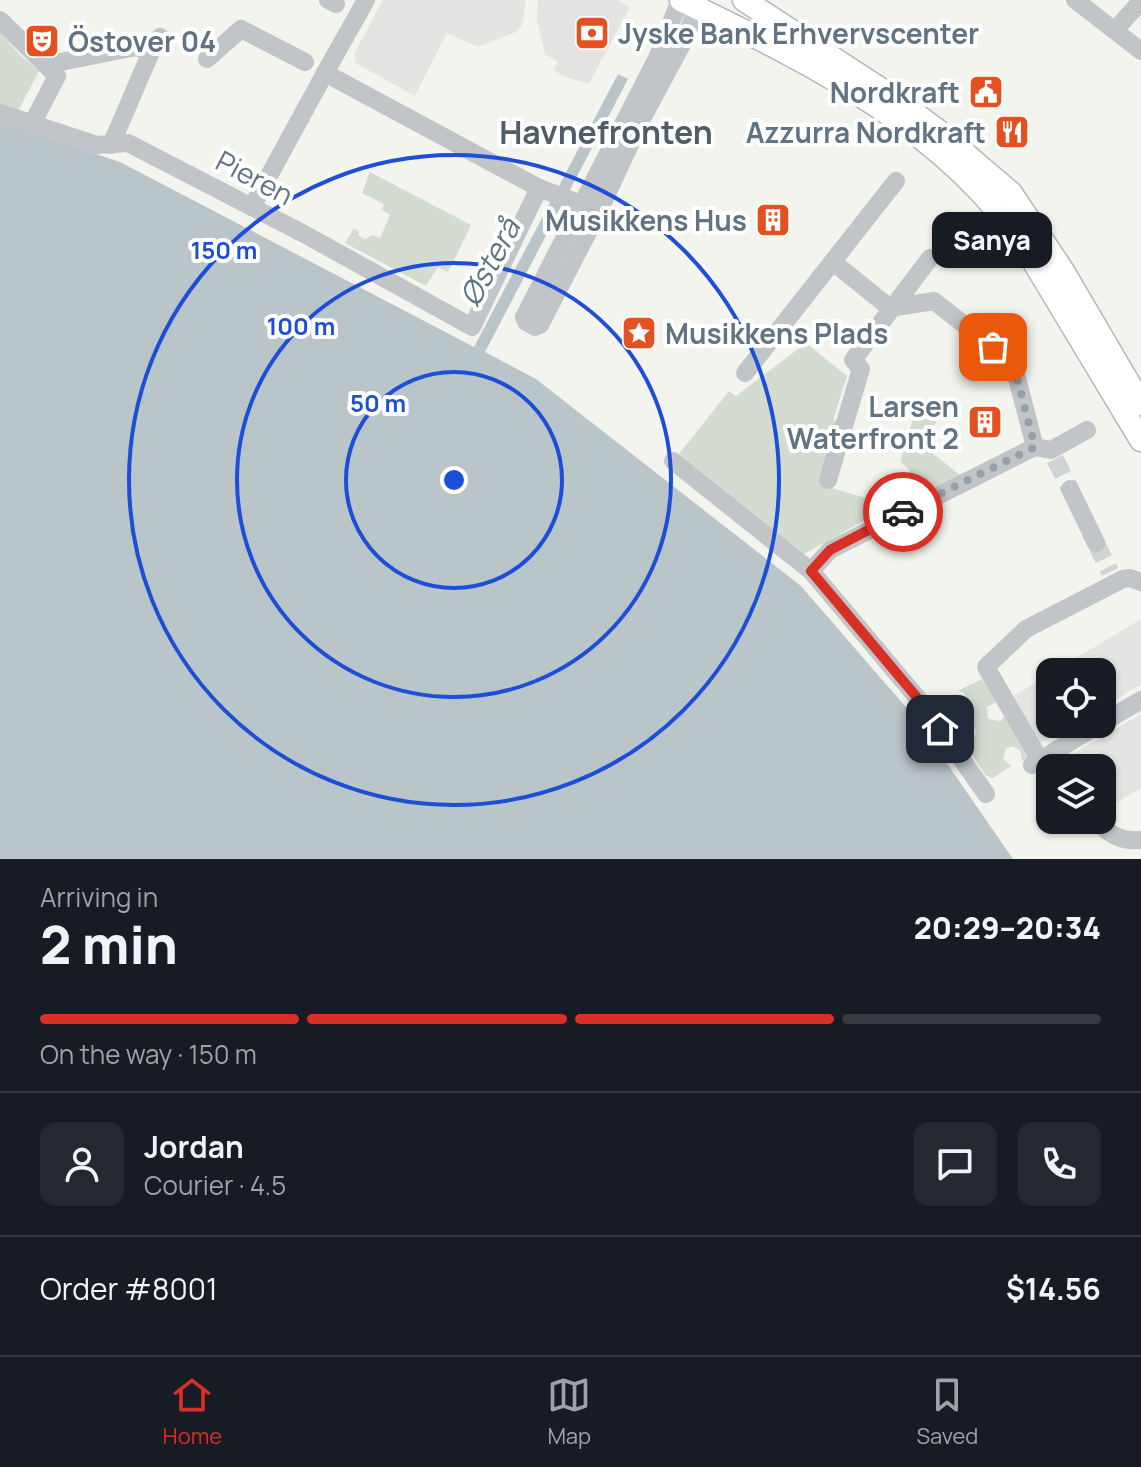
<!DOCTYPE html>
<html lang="en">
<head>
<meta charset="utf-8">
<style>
	:root { --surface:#171b24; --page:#242831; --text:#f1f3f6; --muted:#9ea1a6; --line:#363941; --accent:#d93025 }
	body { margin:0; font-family:Manrope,sans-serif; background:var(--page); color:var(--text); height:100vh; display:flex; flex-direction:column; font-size:30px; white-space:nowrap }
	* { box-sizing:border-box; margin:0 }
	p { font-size:26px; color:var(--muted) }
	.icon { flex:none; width:44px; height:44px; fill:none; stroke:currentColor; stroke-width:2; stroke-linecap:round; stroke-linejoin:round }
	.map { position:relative; height:859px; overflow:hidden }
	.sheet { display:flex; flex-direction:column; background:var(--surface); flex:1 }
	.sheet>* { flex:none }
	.fabs { position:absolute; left:1036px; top:658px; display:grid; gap:16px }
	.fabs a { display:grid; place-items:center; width:80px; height:80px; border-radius:16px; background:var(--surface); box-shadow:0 2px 6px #0004; font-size:40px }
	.pin { position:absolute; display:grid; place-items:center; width:68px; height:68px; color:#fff; margin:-34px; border-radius:16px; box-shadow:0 4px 12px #0006 }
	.courier { position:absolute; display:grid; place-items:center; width:80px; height:80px; margin:-40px; border:6px solid #d93025; border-radius:50%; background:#fff; color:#222; box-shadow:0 2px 10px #0007 }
	.bubble { position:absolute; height:56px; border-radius:16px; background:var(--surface); box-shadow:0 2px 6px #0004; font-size:26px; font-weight:800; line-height:56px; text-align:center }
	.headline em { font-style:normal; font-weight:800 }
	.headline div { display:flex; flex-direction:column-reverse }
	.headline { display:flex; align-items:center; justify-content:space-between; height:136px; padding:0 40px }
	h1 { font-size:52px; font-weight:800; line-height:60px }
	.bar { display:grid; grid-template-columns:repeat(4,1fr); gap:12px 8px; align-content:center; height:96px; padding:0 40px }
	.bar i { height:10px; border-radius:6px; background:var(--line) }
	.bar .current { background:var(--accent) }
	.bar p { grid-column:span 4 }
	.line { display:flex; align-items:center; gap:20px; padding:0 40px; border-top:2px solid var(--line) }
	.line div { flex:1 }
	.round { display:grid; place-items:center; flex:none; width:84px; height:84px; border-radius:16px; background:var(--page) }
	.tab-bar { display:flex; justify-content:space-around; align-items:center; height:112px; border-top:2px solid var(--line); background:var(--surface); font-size:22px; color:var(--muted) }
	.tab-bar a { display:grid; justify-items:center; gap:4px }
	.tab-bar .current { color:var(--accent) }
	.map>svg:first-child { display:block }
	.built { fill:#e4e5e3 }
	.green { fill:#d4dbd0 }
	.water { fill:#bac5ca }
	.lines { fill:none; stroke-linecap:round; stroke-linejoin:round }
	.minor-tunnel { stroke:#d0d4d4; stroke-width:18; stroke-dasharray:18 9; stroke-linecap:butt }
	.major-casing { stroke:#b4b8bc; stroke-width:25 }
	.minor { stroke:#c1c5c8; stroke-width:18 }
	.major { stroke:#fff; stroke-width:22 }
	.done { stroke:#95a0a8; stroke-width:8; stroke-dasharray:0 14.4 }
	.route { stroke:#d93025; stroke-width:10 }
	.ring { fill:none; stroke:#1d4ed8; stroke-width:4 }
	.labels { text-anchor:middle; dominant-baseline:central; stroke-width:8; stroke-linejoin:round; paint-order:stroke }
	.poi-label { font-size:28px; font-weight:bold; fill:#627381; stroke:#fff; text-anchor:end }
	.street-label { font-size:28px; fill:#627381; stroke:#fff }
	.water-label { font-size:30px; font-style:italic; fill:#5e757f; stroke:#fff }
	.quarter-label { font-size:32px; font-weight:bold; fill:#505c66; stroke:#fff }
	.centre { fill:#1d4ed8; stroke:#fff; stroke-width:4 }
	.ring-label { font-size:24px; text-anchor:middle; font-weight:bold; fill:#1d4ed8; stroke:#fff; stroke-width:8; stroke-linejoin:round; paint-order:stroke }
</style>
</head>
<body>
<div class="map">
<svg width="1141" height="859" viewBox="0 0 1141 859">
	<rect width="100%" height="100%" fill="#f4f4ef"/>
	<g class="built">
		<path d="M383,0H525L524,17L522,25L516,32L478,47L447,33L415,96L355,63V52Z"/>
		<path d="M538,0H617L630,7L589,84L565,77L553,70L558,62L545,54L537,19Z"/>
		<path d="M1141,619V684L1102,708V672H1053Z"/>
		<path d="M1050,674V724H1074L1040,744L1012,697Z"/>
		<path d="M1141,714V788L1107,808L1112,818L1104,817L1102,768H1074L1067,757Z"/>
	</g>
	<g class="green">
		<path d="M0,32L20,55L39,71L17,113L0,108Z"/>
		<path d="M370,172L471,225L448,272L438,267L426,286L345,243L354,228L359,232L358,235L365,239L373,235L380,238L390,215L382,210L384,204L362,193Z"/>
		<path d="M806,343L847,376L833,420L839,422L821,485L887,504L874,510L876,514L804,554L679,454L729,391L736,396Z"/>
		<path d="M933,408L941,415L930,431L934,435L922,452L919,449L918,453L922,455L927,449L964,478L930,491L920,488L911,479L909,469L900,462L915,412Z"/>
		<path d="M982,679L997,702L987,707L988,719L1000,721L1005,716L1029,756L1022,761L1020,750L1011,746L1006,749L1003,759L1011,766L993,778L986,776L964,742L973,739L976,733L973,722L962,720L955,727L937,702L951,695L950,701L952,706L961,709L968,702L963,692L957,691Z"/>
	</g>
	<path class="water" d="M618,74L628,79L485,352L536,379L801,586L917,720L1013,859H0V122L120,162L474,347Z"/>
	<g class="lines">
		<g class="minor-tunnel">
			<path d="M1055,459L1070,489"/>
			<path d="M1096,543L1110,572"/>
		</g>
		<g class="major-casing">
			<g id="major">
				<path d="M681,0C808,62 945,127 1026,249L1141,440"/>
				<path d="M744,0L894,98L937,130L1011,193L1063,271L1141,404"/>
			</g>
		</g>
		<g class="minor">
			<path d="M328,0L336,4"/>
			<path d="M680,0L657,58L524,317L526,322L535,327L540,325L599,211L643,117L687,35L699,0"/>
			<path d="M1075,0L1141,51"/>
			<path d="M0,20L57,76L32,124"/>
			<path d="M1115,30L1141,1"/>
			<path d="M207,59L241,29L305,62"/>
			<path d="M46,65L136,47L151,52"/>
			<path d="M0,113L97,145L128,143L306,235L472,327L539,188L325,73L366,0"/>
			<path d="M111,145L151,52L160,37"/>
			<path d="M539,188L589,207"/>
			<path d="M252,207L325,73"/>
			<path d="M833,262L890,308L934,301L1013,363L1035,447"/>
			<path d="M745,373L896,181"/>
			<path d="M673,461L811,571L925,707L986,794"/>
			<path d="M828,480L861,369L853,360L930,258"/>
			<path d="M1070,489L1096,543"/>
			<path d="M811,571L830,550L1035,447L1051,450L1087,430"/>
			<path d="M1102,723L1141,700"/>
			<path d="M1040,760L986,667L1026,629L1123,579L1130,578L1141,582"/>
			<path d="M1032,765L1100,724"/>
			<path d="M1097,820C1108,835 1122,842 1141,840"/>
		</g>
		<use href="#major" class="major"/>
	</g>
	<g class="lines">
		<path class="done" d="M903,512L1035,447L1013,363L993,347"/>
		<path class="route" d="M903,512L830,550L811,571L925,707L940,729"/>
	</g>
	<g class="ring">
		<circle cx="454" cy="480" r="108"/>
		<circle cx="454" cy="480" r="217"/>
		<circle cx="454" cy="480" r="325"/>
	</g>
	<defs>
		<g id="bank-square" transform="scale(1.8)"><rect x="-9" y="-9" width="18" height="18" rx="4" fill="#e4501f" stroke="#fff"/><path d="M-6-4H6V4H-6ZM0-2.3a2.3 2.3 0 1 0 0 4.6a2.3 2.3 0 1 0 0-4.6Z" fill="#fff"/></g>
		<g id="theatre-square" transform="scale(1.8)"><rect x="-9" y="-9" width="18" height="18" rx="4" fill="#e4501f" stroke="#fff"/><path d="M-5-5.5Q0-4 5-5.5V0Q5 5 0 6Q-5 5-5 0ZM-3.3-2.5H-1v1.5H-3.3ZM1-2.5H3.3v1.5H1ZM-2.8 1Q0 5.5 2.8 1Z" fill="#fff"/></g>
		<g id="civic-square" transform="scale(1.8)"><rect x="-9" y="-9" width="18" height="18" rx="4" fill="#e4501f" stroke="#fff"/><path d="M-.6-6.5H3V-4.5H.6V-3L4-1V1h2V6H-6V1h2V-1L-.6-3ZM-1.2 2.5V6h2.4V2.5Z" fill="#fff"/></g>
		<g id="restaurant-square" transform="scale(1.8)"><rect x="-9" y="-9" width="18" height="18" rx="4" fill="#e4501f" stroke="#fff"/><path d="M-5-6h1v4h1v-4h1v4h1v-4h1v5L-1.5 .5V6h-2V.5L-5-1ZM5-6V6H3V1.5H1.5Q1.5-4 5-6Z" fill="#fff"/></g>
		<g id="building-square" transform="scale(1.8)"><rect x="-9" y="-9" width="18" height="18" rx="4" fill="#e4501f" stroke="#fff"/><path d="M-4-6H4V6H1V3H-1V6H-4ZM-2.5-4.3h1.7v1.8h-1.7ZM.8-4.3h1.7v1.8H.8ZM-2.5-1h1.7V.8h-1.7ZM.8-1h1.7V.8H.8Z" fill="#fff"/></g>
		<g id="sight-square" transform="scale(1.8)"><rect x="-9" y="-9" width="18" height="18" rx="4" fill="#e4501f" stroke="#fff"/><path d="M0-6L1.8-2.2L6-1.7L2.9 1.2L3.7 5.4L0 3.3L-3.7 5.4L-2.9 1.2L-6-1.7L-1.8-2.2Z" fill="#fff"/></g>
	</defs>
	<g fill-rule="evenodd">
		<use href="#bank-square" x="592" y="33"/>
		<use href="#theatre-square" x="42" y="41"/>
		<use href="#civic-square" x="986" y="92"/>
		<use href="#restaurant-square" x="1012" y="132"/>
		<use href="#building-square" x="773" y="220"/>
		<use href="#sight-square" x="639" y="333"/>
		<use href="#building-square" x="985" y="422"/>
	</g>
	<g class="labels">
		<g class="poi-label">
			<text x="618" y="33" text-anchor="start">Jyske Bank Erhvervscenter</text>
			<text x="68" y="41" text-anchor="start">Östover 04</text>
			<text x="960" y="92">Nordkraft</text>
			<text x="986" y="132">Azzurra Nordkraft</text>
			<text x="747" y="220">Musikkens Hus</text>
			<text x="665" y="333" text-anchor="start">Musikkens Plads</text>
			<text x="959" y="406">Larsen<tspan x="959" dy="32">Waterfront 2</tspan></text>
		</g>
		<g class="street-label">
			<text transform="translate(255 177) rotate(28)">Pieren</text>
		</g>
		<g class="water-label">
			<text transform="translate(489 262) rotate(-62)">Østerå</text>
		</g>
		<g class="quarter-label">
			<text x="606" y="132">Havnefronten</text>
		</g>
	</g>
	<circle cx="454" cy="480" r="12" class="centre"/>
	<g class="ring-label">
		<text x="224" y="259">150 m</text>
		<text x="301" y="335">100 m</text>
		<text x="378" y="412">50 m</text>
	</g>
</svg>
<div class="fabs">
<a><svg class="icon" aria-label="locate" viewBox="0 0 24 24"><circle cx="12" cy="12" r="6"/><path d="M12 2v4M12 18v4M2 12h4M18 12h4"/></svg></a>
<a><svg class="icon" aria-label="layers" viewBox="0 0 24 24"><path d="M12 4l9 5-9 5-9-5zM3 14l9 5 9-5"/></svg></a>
</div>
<div class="pin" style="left:993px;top:347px;background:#ea580c"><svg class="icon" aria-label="bag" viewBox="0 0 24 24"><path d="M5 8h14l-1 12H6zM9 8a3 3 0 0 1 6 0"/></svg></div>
<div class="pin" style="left:940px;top:729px;background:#1f2937"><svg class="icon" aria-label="home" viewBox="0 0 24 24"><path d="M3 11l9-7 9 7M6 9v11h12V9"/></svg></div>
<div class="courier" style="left:903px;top:512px"><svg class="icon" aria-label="car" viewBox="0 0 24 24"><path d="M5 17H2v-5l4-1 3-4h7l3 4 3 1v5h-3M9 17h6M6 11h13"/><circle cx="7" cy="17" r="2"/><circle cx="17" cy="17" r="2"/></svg></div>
<div class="bubble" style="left:932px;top:212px;width:120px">Sanya</div>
</div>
<section class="sheet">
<div class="headline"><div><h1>2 min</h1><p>Arriving in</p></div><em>20:29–20:34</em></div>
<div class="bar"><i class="current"></i><i class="current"></i><i class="current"></i><i></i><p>On the way · 150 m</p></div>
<div class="line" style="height:144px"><a class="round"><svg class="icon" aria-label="person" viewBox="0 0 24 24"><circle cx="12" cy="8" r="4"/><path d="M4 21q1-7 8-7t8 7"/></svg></a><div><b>Jordan</b><p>Courier · 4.5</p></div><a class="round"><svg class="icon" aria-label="chat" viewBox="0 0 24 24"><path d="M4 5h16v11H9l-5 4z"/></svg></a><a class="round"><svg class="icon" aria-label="phone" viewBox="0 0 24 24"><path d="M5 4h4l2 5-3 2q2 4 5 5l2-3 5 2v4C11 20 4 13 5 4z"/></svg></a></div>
<div class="line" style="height:104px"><div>Order #8001</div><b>$14.56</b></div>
</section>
<nav class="tab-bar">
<a class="current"><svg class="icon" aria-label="home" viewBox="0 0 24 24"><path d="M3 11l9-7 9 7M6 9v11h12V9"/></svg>Home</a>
<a><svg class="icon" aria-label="map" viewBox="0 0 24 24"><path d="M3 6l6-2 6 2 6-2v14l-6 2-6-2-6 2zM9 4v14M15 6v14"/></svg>Map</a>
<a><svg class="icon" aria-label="saved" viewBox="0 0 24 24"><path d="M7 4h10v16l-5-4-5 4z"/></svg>Saved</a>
</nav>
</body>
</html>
